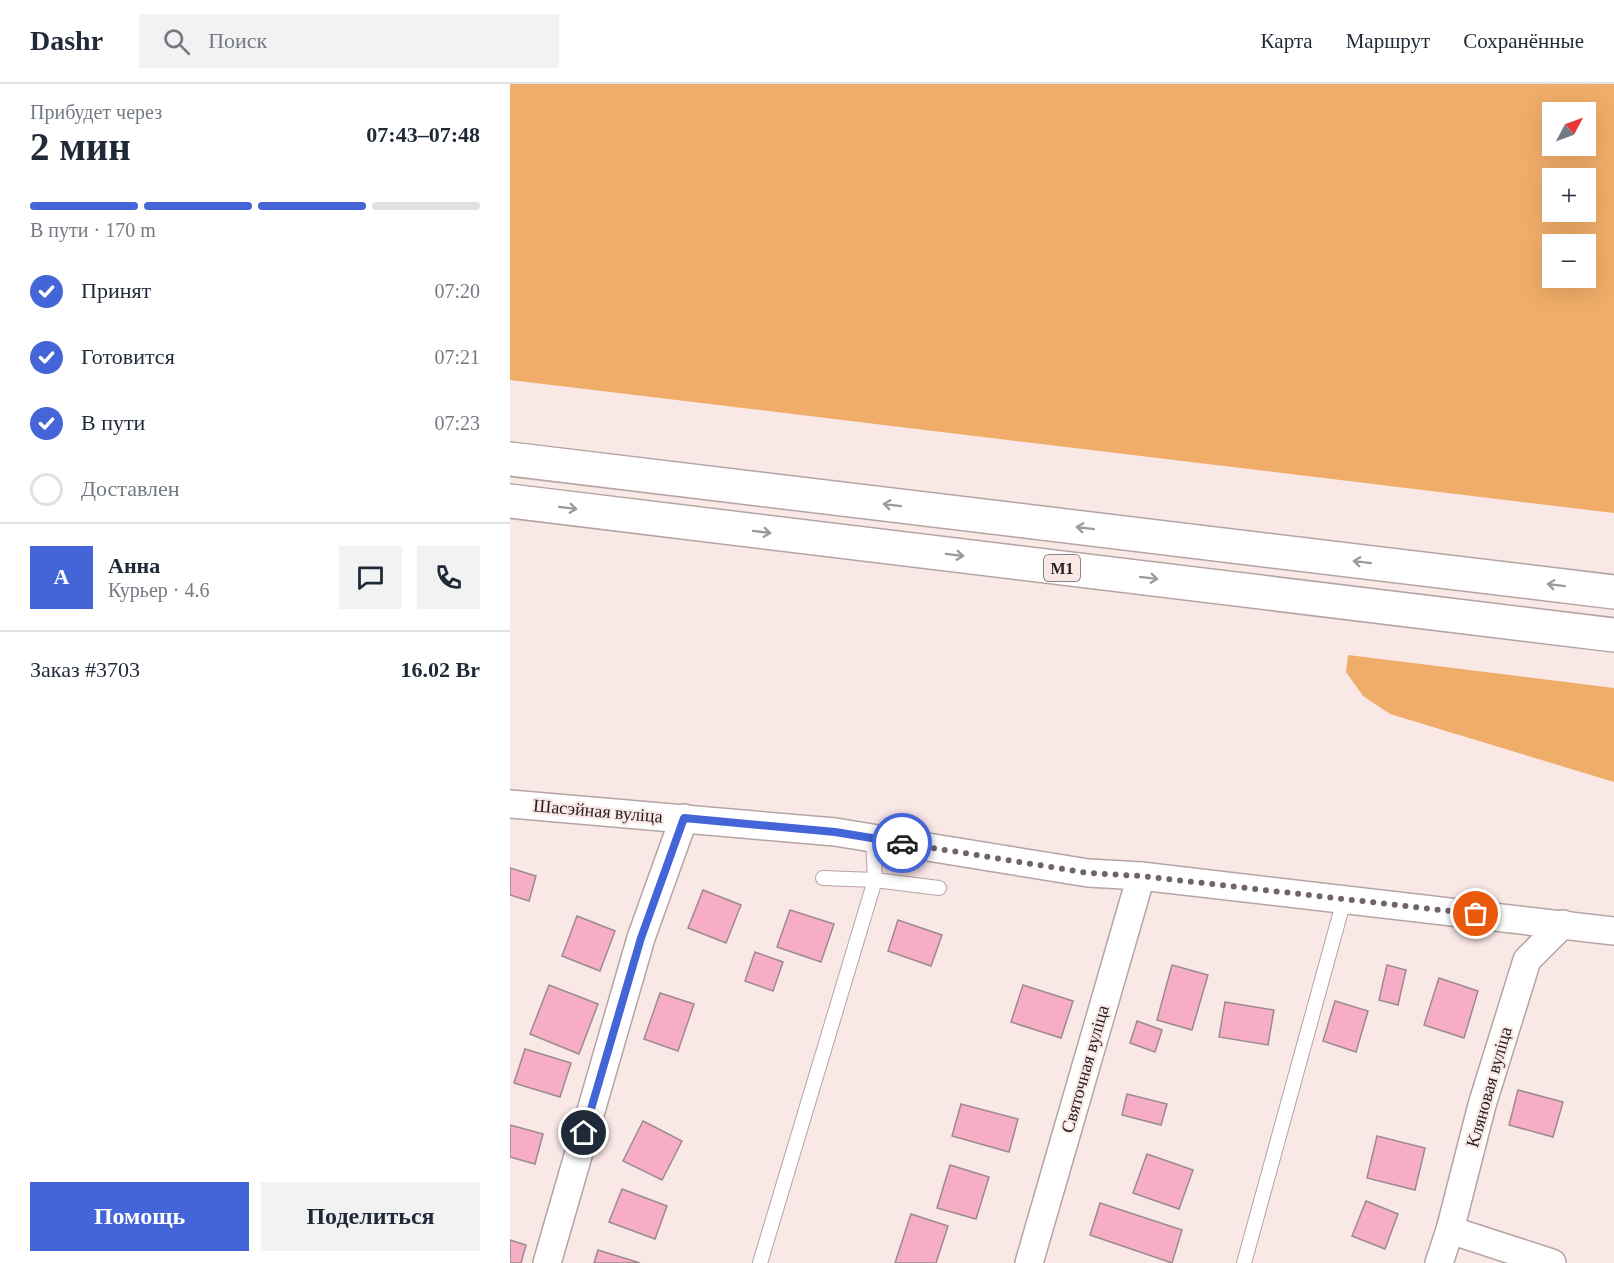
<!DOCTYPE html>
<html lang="ru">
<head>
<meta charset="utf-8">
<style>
	:root { --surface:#fff; --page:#f2f2f3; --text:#1f2937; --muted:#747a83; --line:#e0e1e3; --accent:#4465d8 }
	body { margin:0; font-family:Georgia,serif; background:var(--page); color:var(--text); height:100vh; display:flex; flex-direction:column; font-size:22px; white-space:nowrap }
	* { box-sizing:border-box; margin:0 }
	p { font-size:20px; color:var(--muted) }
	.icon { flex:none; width:33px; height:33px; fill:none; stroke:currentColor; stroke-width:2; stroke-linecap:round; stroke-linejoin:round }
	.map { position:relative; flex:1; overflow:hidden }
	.sheet { display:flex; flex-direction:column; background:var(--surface); width:510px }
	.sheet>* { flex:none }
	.needle { width:39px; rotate:49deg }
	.tools { position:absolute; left:1032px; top:18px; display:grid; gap:12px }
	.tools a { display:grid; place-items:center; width:54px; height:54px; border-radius:0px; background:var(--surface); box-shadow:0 6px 24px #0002; font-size:30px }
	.pin { position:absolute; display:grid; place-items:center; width:51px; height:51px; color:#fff; margin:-26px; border:3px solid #fff; border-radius:50%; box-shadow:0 2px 6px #0007 }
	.courier { position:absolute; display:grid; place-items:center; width:60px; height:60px; margin:-30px; border:4px solid #4465d8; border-radius:50%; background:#fff; color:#222; box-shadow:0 2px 8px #0007 }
	.summary em { font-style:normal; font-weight:600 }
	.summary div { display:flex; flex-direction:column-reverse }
	.summary { display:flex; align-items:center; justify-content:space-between; height:102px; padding:0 30px }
	h1 { font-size:39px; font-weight:600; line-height:45px }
	.bar { display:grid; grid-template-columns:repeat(4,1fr); gap:9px 6px; align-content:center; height:72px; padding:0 30px }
	.bar i { height:8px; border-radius:4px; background:var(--line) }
	.bar .active { background:var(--accent) }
	.bar p { grid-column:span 4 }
	.line { display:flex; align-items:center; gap:15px; padding:0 30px; border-top:2px solid var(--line) }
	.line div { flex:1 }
	.round { display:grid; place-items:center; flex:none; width:63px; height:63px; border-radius:0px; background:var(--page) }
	ol { padding:0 30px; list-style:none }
	li { display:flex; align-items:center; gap:18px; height:66px }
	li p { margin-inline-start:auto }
	li .icon { padding:6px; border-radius:50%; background:var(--accent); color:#fff; stroke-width:4 }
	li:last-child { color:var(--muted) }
	li i { width:33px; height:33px; border:3px solid var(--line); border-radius:50% }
	.cta { display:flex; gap:12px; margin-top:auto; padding:12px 30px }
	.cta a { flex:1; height:69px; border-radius:0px; background:var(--accent); color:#fff; font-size:24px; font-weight:600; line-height:69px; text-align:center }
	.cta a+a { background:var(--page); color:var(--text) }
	header { display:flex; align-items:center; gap:36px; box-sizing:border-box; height:84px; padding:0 30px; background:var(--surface); border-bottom:2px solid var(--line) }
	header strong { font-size:28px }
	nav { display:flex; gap:33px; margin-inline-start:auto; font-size:21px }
	.search { width:420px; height:54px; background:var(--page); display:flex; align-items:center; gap:15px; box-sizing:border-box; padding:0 21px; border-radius:0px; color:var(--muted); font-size:22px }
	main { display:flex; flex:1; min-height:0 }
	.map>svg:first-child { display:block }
	.forest { fill:#f0ad69; fill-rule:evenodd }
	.building { fill:#f8adc6; stroke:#9a8b8f; stroke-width:1.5 }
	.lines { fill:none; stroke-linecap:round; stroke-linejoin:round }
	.lane-casing { stroke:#b5a4a3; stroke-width:16 }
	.street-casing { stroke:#b5a4a3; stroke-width:30 }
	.highway-casing { stroke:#b5a4a3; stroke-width:36 }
	.lane { stroke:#fff; stroke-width:14 }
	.street { stroke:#fff; stroke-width:27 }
	.highway { stroke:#fff; stroke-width:33 }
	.oneway { stroke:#9d9a9a }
	.done { stroke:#706564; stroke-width:6; stroke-dasharray:0 10.8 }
	.route { stroke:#4465d8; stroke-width:8 }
	.labels { text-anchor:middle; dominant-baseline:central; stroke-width:4.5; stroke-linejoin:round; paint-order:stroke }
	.shield { fill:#fae8e7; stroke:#655b5a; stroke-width:1.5 }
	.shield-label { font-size:16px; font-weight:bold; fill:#251e1e }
	.street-label { font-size:18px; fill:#251e1e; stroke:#fae8e7 }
</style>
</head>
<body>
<header>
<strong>Dashr</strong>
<div class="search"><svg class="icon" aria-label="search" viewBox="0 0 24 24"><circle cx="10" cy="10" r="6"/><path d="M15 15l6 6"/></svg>Поиск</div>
<nav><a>Карта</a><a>Маршрут</a><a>Сохранённые</a></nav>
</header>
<main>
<section class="sheet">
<div class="summary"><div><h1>2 мин</h1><p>Прибудет через</p></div><em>07:43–07:48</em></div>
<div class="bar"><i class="active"></i><i class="active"></i><i class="active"></i><i></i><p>В пути · 170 m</p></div>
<ol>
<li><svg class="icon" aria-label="check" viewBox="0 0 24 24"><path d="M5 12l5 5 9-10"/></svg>Принят<p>07:20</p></li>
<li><svg class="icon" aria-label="check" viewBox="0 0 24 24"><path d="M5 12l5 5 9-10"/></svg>Готовится<p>07:21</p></li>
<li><svg class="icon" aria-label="check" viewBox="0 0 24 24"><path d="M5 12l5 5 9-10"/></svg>В пути<p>07:23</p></li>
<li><i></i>Доставлен</li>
</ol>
<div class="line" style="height:108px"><b class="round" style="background:var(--accent);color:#fff">А</b><div><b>Анна</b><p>Курьер · 4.6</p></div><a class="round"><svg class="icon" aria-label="chat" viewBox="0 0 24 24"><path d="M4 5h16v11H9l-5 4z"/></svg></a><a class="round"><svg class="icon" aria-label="phone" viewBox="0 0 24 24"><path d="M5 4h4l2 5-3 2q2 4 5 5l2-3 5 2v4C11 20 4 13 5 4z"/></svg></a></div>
<div class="line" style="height:78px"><div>Заказ #3703</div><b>16.02 Br</b></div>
<div class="cta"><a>Помощь</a><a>Поделиться</a></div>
</section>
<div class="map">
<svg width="1104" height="1179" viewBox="0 0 1104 1179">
	<rect width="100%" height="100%" fill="#fae8e7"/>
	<g class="forest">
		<path d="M0,0H1104V429L0,296ZM1042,28H1076V62H1042ZM1042,94H1076V128H1042ZM1042,160H1076V194H1042Z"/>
		<path d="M838,571L1104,604V698L880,630L853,612L836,588Z"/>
	</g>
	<g class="building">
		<path d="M0,784L26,792L19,817L0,811Z"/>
		<path d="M193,806L231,821L216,859L178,844Z"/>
		<path d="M280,826L324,840L311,878L267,863Z"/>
		<path d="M67,832L105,847L90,887L52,872Z"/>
		<path d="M388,836L432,851L421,882L378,867Z"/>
		<path d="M245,868L273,878L263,907L235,897Z"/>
		<path d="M662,881L698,891L682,946L647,936Z"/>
		<path d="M877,881L896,886L888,921L869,916Z"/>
		<path d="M929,894L968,907L954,954L914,941Z"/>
		<path d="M39,901L88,920L69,970L20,950Z"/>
		<path d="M513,901L563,917L551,954L501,938Z"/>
		<path d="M150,909L184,920L168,967L134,955Z"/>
		<path d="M825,917L858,927L846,968L813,957Z"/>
		<path d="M715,918L764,926L758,961L709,953Z"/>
		<path d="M627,937L652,946L645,968L620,959Z"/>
		<path d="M15,965L61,979L50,1013L4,999Z"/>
		<path d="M1008,1006L1053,1018L1043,1053L999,1041Z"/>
		<path d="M617,1010L657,1020L651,1041L612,1031Z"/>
		<path d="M451,1020L508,1035L499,1068L442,1052Z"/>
		<path d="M133,1037L172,1057L152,1096L113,1077Z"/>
		<path d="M0,1041L33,1050L25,1080L0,1073Z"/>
		<path d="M867,1052L915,1064L905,1106L857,1094Z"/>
		<path d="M637,1070L683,1086L669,1125L623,1109Z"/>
		<path d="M440,1081L479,1093L466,1135L427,1124Z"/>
		<path d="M112,1105L157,1122L145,1155L99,1138Z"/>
		<path d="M856,1117L888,1130L875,1165L842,1152Z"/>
		<path d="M590,1119L672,1146L662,1179L580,1151Z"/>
		<path d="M401,1130L438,1142L426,1179H385Z"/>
		<path d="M0,1156L16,1161L11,1179H0Z"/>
		<path d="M88,1166L130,1179H84Z"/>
	</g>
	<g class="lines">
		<g class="lane-casing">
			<g id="lane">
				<path d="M313,794L365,796L429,804"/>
				<path d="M250,1179L365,796L363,755"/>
				<path d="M734,1179L834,816"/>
			</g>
		</g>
		<g class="street-casing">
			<g id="street">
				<path d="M0,720L325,748L578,789L631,792L1104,847"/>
				<path d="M940,1146L1042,1179"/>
				<path d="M37,1179L131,854L174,734"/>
				<path d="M519,1179L631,792"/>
				<path d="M929,1179L940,1146L972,1021L1017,876L1053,840"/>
			</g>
		</g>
		<g class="highway-casing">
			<g id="highway">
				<path d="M0,375L1104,508"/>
				<path d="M0,417L1104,551"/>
			</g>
		</g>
		<use href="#lane" class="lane"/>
		<use href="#street" class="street"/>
		<use href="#highway" class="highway"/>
	</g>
	<defs><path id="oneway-shaft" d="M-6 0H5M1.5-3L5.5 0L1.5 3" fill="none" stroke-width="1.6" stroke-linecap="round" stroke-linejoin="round" transform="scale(1.5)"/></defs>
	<g class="oneway">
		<use href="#oneway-shaft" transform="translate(382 421) rotate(-173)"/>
		<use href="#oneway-shaft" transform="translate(58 424) rotate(7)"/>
		<use href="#oneway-shaft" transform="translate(575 444) rotate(-173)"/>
		<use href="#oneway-shaft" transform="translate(252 448) rotate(7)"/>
		<use href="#oneway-shaft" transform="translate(445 471) rotate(7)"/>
		<use href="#oneway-shaft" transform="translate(852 478) rotate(-173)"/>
		<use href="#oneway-shaft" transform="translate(639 494) rotate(7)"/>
		<use href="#oneway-shaft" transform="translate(1046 501) rotate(-173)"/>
	</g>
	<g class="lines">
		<path class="done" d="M392,759L578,789L631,792L966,830"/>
		<path class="route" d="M74,1049L131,854L174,734L325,748L392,759"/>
	</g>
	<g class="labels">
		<rect class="shield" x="534" y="471" width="36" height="26" rx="4.5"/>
		<g class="shield-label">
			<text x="552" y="484">М1</text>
		</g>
		<g class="street-label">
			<text transform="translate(88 727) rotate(5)">Шасэйная вуліца</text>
			<text transform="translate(575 985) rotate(-74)">Святочная вуліца</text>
			<text transform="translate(979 1003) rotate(-74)">Кляновая вуліца</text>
		</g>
	</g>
</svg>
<div class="tools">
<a><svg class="needle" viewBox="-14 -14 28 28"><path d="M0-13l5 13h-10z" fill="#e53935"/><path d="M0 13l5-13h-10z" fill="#747a83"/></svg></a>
<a>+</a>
<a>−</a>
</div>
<div class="pin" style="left:966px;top:830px;background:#ea580c"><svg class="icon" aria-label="bag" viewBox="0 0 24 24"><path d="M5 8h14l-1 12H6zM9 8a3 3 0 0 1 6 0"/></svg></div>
<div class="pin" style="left:74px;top:1049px;background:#1f2937"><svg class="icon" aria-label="home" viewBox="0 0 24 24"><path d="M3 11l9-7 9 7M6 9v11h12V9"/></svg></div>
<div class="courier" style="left:392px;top:759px"><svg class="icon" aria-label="car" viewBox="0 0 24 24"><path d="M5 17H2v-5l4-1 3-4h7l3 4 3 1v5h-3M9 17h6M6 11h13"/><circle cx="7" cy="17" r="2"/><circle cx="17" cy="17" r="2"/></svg></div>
</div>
</main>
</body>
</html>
